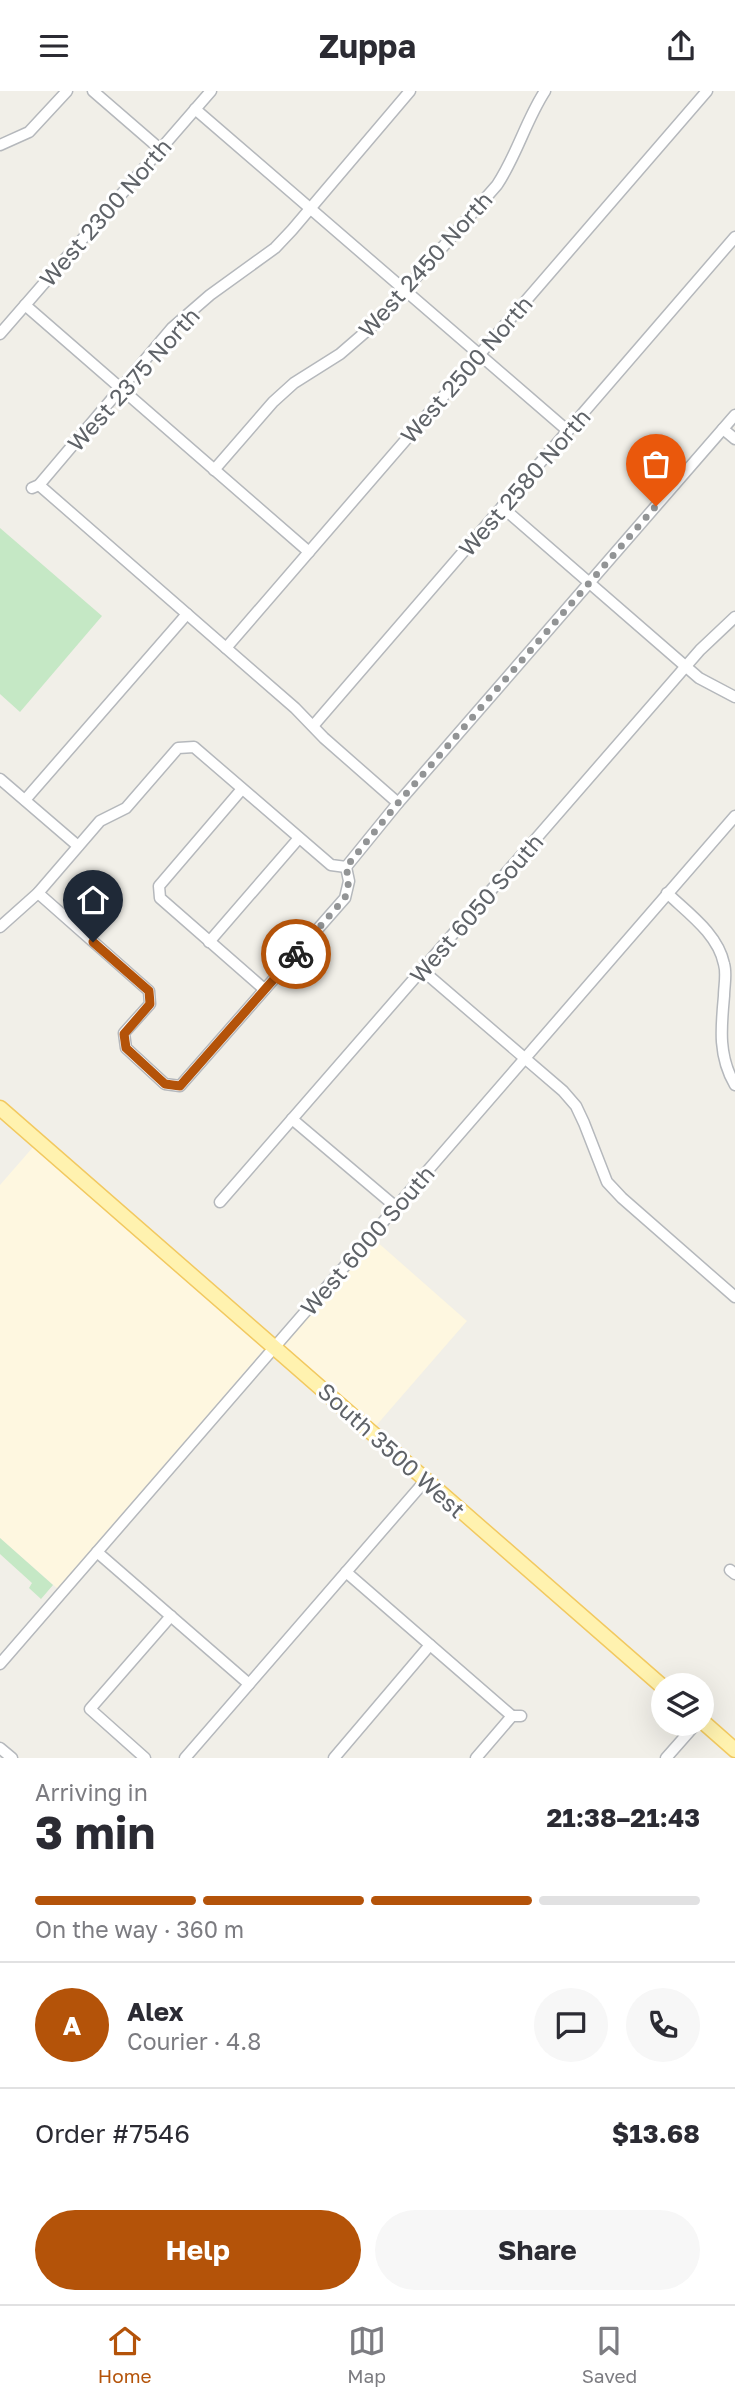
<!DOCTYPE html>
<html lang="en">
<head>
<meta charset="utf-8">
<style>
	:root { --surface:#fff; --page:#f7f7f7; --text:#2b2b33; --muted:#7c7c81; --line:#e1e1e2; --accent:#b45309 }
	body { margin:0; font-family:"Golos Text",sans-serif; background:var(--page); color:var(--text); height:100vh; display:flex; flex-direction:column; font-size:26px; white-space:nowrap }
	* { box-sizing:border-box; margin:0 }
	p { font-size:23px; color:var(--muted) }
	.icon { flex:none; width:38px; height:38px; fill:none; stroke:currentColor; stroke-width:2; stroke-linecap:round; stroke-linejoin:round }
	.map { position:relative; height:1667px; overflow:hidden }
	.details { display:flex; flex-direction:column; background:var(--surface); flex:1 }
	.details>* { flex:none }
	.tools { position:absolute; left:651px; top:1582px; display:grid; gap:14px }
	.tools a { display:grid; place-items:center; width:63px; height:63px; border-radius:50%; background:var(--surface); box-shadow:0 7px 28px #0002; font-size:35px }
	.pin { position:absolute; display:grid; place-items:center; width:60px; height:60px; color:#fff; margin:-72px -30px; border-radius:50% 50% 50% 0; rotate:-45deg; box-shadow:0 0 7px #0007 }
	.pin .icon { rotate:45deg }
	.courier { position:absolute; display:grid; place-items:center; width:70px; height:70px; margin:-35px; border:5px solid #b45309; border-radius:50%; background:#fff; color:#222; box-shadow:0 2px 9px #0007 }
	.head em { font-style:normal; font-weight:700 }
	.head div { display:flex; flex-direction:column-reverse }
	.head { display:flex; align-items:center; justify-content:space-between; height:119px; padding:0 35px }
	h1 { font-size:46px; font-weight:700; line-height:52px }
	.bar { display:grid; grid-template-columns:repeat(4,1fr); gap:10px 7px; align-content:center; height:84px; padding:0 35px }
	.bar i { height:9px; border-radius:5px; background:var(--line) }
	.bar .current { background:var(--accent) }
	.bar p { grid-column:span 4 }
	.line { display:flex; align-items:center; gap:18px; padding:0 35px; border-top:2px solid var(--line) }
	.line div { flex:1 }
	.round { display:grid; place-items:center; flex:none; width:74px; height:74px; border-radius:37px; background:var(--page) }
	.action { display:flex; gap:14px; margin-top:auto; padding:14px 35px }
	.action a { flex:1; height:80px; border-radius:42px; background:var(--accent); color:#fff; font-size:28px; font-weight:700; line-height:80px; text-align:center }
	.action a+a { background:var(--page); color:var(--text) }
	header { display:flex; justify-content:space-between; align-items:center; height:91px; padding:0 35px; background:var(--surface); font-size:32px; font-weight:700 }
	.dock { display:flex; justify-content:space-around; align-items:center; height:98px; border-top:2px solid var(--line); background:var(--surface); font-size:19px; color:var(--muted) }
	.dock a { display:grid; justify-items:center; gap:4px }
	.dock .current { color:var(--accent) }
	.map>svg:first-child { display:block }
	.commercial { fill:#fef7e0 }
	.green { fill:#c5e8c5 }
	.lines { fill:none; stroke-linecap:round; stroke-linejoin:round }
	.minor-casing { stroke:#b5b8bc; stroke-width:13 }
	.major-casing { stroke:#f2c960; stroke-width:17 }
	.minor { stroke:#fff; stroke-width:10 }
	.major { stroke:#fff2af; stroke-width:14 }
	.done { stroke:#929495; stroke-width:7; stroke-dasharray:0 12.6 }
	.route { stroke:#b45309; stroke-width:9 }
	.labels { text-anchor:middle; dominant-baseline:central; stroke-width:6; stroke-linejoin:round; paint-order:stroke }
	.street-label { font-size:23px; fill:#5f6368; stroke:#fff }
</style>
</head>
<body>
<header><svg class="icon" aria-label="menu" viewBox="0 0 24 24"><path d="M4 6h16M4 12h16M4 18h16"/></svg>Zuppa<svg class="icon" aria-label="share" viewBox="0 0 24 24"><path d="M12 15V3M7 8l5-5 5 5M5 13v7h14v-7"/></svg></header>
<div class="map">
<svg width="735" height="1667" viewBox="0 0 735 1667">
	<rect width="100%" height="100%" fill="#f1efe8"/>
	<g class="commercial">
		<path d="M34,1055L266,1256L58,1498L0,1447V1094Z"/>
		<path d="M375,1149L467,1230L375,1336L279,1254Z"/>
	</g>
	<g class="green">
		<path d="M0,437L102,525L20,621L0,603Z"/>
		<path d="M0,1447L53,1494L41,1508L29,1497L32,1492L0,1463Z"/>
	</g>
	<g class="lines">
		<g class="minor-casing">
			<g id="minor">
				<path d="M93,0L160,58"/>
				<path d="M195,18L568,340"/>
				<path d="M0,54L29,41L67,0"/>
				<path d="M25,214L309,461"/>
				<path d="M0,243L211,0"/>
				<path d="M723,338L735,348"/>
				<path d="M214,379L273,311L294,292L340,263L377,231L497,94C517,64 526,29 545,0"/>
				<path d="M39,394L295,617L324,647L398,712"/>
				<path d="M32,397L39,394L172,237L210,204L275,157L292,139L410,0"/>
				<path d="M502,416L699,587L735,606"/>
				<path d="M226,557L707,0"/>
				<path d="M313,635L735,146"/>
				<path d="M0,688L78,755"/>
				<path d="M242,698L159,795L160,807L264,898"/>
				<path d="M25,709L187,523"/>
				<path d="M346,776L398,712L735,324"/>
				<path d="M38,802L149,900L150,913L124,942L126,957L165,993L180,995L345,807L349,790L346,776"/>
				<path d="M667,802C688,822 718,843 724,873C727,883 724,895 724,905C721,937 718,965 735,994"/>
				<path d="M0,836L38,802L100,730L126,717L178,657L194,656L331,774L346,776"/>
				<path d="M209,851L299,747"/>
				<path d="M422,879L563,1000L576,1015L584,1032L607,1091L622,1107L735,1206"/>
				<path d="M292,1028L396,1116"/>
				<path d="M220,1111L700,559L735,526"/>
				<path d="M97,1461L249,1593"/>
				<path d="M730,1479L735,1483"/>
				<path d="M346,1481L512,1625"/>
				<path d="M0,1573L735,725"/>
				<path d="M0,1657L12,1667"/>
				<path d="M145,1667L90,1618L171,1525"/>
				<path d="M185,1667L425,1390"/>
				<path d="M334,1667L430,1554"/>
				<path d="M476,1667L512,1625H521"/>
				<path d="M666,1667L696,1633"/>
			</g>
		</g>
		<g class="major-casing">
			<g id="major">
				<path d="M0,1017L663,1596"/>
				<path d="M702,1630L735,1659"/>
			</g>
		</g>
		<use href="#minor" class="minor"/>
		<use href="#major" class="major"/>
	</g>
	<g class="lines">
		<path class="done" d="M296,863L345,807L349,790L346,776L398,712L656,415"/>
		<path class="route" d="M93,851L149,900L150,913L124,943L126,957L165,993L180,995L296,863"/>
	</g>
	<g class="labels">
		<g class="street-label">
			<text transform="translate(105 121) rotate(-49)">West 2300 North</text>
			<text transform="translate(425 173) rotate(-48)">West 2450 North</text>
			<text transform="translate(466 278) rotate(-49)">West 2500 North</text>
			<text transform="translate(133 288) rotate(-48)">West 2375 North</text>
			<text transform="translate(524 391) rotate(-49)">West 2580 North</text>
			<text transform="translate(476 817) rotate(-49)">West 6050 South</text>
			<text transform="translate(367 1149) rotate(-49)">West 6000 South</text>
			<text transform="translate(392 1359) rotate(42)">South 3500 West</text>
		</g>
	</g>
</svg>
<div class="tools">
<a><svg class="icon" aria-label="layers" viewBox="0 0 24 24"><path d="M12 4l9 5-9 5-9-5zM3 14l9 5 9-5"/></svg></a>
</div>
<div class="pin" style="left:656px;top:415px;background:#ea580c"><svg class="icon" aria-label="bag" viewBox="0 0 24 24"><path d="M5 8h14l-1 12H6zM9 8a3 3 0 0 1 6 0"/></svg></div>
<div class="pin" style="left:93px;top:851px;background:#1f2937"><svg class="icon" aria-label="home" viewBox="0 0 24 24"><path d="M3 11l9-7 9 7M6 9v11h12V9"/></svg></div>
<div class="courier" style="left:296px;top:863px"><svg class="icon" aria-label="bike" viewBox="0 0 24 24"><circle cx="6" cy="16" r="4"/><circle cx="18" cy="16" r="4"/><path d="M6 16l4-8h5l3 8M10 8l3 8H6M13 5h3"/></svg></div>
</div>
<section class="details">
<div class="head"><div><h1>3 min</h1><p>Arriving in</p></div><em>21:38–21:43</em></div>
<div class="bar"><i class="current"></i><i class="current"></i><i class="current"></i><i></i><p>On the way · 360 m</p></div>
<div class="line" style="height:126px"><b class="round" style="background:var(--accent);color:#fff">A</b><div><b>Alex</b><p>Courier · 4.8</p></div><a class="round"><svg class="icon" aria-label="chat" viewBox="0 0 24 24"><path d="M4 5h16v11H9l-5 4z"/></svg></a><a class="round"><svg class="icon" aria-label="phone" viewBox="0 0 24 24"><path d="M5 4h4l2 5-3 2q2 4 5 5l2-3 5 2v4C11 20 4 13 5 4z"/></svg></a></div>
<div class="line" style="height:91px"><div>Order #7546</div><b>$13.68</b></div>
<div class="action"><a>Help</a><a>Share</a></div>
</section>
<nav class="dock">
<a class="current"><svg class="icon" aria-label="home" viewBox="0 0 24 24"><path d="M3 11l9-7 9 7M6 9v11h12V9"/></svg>Home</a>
<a><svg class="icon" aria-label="map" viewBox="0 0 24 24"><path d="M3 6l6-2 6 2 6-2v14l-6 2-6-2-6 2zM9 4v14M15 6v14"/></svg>Map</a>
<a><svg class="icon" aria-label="saved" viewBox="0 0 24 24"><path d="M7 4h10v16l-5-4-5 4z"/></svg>Saved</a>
</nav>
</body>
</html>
